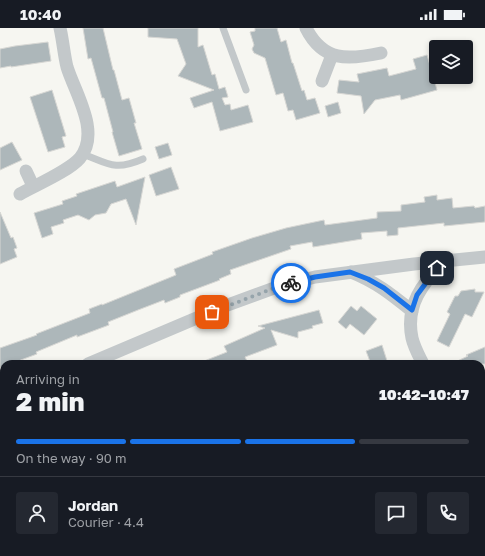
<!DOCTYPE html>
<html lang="en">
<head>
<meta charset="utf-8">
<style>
	:root { --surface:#171b24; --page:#242831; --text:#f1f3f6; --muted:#9ea1a6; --line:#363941; --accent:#1a73e8 }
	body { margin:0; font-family:"Golos Text",sans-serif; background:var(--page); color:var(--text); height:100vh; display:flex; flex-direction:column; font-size:15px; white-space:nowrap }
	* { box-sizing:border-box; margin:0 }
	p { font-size:13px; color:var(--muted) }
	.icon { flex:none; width:22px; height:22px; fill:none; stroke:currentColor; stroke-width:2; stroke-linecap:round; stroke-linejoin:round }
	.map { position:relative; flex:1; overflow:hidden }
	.drawer { position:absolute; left:0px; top:332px; width:485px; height:196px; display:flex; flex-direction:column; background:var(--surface); border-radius:12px 12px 0 0; box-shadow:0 2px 6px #0003 }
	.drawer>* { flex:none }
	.buttons { position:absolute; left:429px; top:12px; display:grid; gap:8px }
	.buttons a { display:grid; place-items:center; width:44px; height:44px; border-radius:4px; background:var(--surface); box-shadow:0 2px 6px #0003; font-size:20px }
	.pin { position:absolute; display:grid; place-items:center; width:34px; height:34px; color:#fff; margin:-17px; border-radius:8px; box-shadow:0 2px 6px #0006 }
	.courier { position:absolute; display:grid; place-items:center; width:40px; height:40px; margin:-20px; border:3px solid #1a73e8; border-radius:50%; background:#fff; color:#222; box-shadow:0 1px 5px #0007 }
	.summary em { font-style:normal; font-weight:800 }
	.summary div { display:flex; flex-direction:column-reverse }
	.summary { display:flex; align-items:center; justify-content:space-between; height:68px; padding:0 16px }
	h1 { font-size:26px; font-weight:800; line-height:30px }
	.bar { display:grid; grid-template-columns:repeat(4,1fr); gap:6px 4px; align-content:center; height:48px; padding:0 16px }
	.bar i { height:5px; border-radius:3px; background:var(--line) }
	.bar .on { background:var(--accent) }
	.bar p { grid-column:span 4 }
	.line { display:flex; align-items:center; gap:10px; padding:0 16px; border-top:1px solid var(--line) }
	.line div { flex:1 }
	.round { display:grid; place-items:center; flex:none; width:42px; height:42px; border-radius:4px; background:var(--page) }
	.status { display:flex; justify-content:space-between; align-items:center; height:28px; padding:0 20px; background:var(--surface); direction:ltr }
	.status svg { height:11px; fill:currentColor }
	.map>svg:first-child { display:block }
	.building { fill:#adb7ba; stroke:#d7d7d4 }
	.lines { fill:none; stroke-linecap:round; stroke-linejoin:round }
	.lane { stroke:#c3c8ca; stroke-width:7 }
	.street { stroke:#c3c8ca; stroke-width:13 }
	.done { stroke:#96a4ab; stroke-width:4; stroke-dasharray:0 7.2 }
	.route { stroke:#1a73e8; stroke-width:5 }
</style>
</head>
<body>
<div class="status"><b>10:40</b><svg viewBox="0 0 49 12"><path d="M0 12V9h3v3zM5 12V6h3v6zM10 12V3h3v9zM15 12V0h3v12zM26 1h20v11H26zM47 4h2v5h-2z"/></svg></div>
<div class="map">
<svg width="485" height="528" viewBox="0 0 485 528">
	<rect width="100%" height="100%" fill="#f6f6f1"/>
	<g class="building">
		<path d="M83,0H103L113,42H114L122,72L129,70L136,95H134L142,121L119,128L112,104H113L104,70H102L91,30L88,31Z"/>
		<path d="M148,0H198V19L203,17L212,47L215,46L219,61L225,59L228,69L222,70L225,77L230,76L231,82L248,77L253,94L220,103L212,74L194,80L190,70L214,62L178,48L186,36L177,11L148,9Z"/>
		<path d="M255,0H277L281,14L286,12L292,35H293L302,63L304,62L307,72L315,70L320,85L296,92L293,82L288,83L283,65L276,67L265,30L254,25L252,21L254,17L250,4L255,3Z"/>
		<path d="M48,14L51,33L11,39V38L0,40V21L15,18Z"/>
		<path d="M427,27L437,62L401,72L400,67L375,72L364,86L361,68L337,65L339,52L359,54L357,46L387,40L389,48L416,41L413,31Z"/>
		<path d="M52,62L66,108L62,109L65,119L48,124L30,69Z"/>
		<path d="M338,74L341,85L328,89L325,78Z"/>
		<path d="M12,114L22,132L0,142V120Z"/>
		<path d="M168,115L172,127L159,131L155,119Z"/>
		<path d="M171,139L179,161L156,168L149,147Z"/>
		<path d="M145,149L136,197L126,171L111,176L106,185L95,187L89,192L78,187L63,192L64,195L51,199L53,206L42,210L34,185L63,176L62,173L77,168L76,166L115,153L117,159Z"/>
		<path d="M437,167V172L452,170L453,180L474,178L475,180L485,178V194L444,198V195L398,200V207L387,208V203L361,205L362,211L313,219L312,214L290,218L291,221L230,242L231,246L219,251L220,252L180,267V269L165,275L164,272L138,282L108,294L109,297L77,309V307L36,324L37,326L10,336H4V338L0,340V320L37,307L36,306L90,285L89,281L102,276V277L176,247L174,241L213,226L212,224L252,210L286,200L324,192L325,197L377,190V184L401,183V177L425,174L424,169Z"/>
		<path d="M0,184L11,210L13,209L17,220L14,221L17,229L0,236Z"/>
		<path d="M475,261V264H484L472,289L465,286L449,319L437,313L450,286L447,284L455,268H458L461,263Z"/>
		<path d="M351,278L357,283L361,278L377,291L364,307L350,296L346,301L338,294Z"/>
		<path d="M319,282L323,295L312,298L313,300L298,304V310L271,302L277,317L245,329L247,333L239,336H199V335L227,324L224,318L265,300L258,298Z"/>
		<path d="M382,317L388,336H371L366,323Z"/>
		<path d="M485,319V336H451L468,328L466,327Z"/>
	</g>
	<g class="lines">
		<g class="lane">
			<path d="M223,0L246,62"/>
			<path d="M83,126C109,136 115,143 143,131"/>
		</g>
		<g class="street">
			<path d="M306,0C323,34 348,32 381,25"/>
			<path d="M322,53L332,27"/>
			<path d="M26,143L33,158"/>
			<path d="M20,166C36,157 69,143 80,130C101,104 75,65 67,39C64,27 63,13 60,0"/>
			<path d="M351,244C376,254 391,266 412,283"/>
			<path d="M88,336L225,278L277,259L315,249L414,236L485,229"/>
			<path d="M423,336C419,328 414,319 412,310C405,277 423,255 444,233"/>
			<path d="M0,373L4,371"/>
			<path d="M398,528L403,524"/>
		</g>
	</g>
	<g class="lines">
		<path class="done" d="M212,284L277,259L291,255"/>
		<path class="route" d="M291,255L315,249L350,244L368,251L384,260L412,282L417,267L437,240"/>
	</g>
</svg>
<div class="buttons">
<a><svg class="icon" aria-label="layers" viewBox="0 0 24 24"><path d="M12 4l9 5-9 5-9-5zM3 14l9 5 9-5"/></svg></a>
</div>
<div class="pin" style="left:212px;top:284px;background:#ea580c"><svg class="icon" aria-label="bag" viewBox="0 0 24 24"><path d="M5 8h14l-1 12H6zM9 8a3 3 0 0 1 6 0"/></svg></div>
<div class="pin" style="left:437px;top:240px;background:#1f2937"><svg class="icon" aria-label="home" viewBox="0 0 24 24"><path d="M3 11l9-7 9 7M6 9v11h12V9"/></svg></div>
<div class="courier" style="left:291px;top:255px"><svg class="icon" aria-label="bike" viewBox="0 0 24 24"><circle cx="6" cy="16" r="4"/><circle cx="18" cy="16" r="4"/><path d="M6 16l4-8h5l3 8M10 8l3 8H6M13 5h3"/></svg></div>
<section class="drawer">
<div class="summary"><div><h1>2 min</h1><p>Arriving in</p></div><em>10:42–10:47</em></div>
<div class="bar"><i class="on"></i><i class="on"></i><i class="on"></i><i></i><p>On the way · 90 m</p></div>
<div class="line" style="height:72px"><a class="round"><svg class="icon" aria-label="person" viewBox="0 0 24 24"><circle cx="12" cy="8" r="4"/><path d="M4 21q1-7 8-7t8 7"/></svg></a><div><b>Jordan</b><p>Courier · 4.4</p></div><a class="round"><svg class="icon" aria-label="chat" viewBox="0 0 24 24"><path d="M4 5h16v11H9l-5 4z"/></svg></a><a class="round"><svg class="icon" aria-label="phone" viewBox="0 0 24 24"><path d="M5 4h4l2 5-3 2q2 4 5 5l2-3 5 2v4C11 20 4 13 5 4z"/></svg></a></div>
</section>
</div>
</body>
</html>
